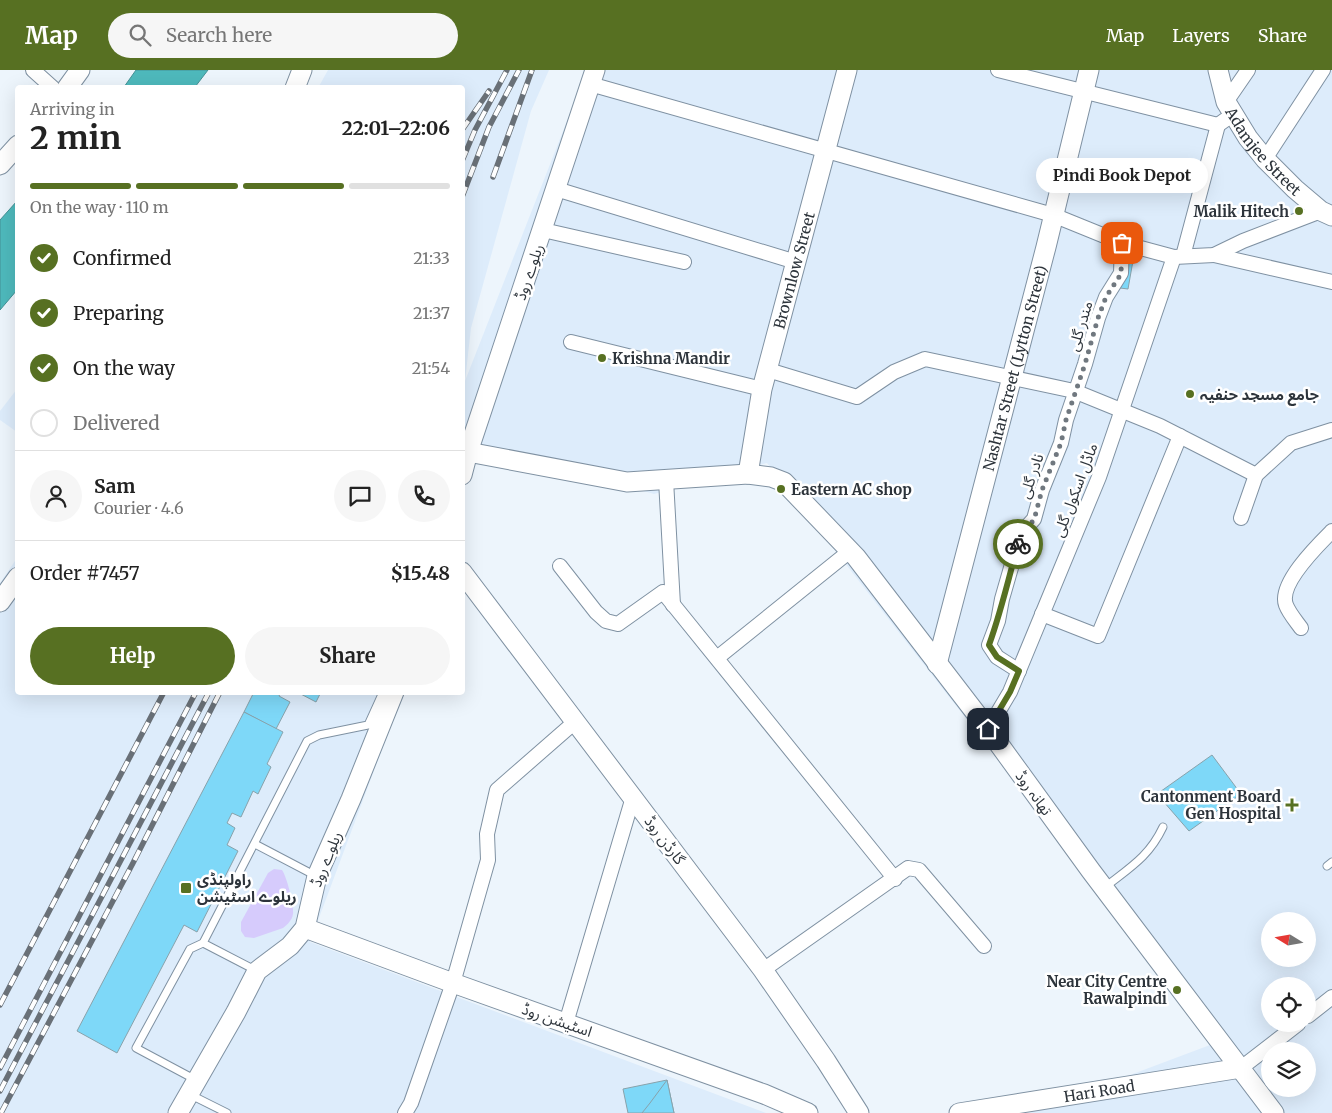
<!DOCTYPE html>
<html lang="en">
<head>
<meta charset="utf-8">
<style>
	:root { --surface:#fff; --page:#f6f6f6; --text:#222; --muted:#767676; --line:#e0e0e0; --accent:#577022 }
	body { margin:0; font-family:Merriweather,"Noto Sans Arabic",serif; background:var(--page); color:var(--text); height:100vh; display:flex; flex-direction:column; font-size:19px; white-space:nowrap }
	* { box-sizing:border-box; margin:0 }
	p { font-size:16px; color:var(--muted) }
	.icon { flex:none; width:28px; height:28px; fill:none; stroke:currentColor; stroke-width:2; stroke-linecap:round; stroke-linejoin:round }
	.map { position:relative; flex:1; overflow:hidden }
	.side { position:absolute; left:15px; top:15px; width:450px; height:610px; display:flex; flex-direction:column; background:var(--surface); border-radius:5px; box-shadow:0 5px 20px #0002 }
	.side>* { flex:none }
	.needle { width:32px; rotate:281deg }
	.controls { position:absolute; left:1261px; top:842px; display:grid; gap:10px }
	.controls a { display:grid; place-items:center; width:55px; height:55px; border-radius:50%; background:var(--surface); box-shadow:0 5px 20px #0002; font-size:25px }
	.pin { position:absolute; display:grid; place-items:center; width:42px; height:42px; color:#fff; margin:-21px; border-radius:10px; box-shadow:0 2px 8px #0006 }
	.courier { position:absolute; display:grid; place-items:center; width:50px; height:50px; margin:-25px; border:4px solid #577022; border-radius:50%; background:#fff; color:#222; box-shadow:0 1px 6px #0007 }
	.bubble { position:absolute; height:35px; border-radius:18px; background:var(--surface); box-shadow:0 5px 20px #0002; font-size:16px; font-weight:700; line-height:35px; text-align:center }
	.overview em { font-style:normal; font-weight:700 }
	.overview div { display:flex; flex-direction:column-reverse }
	.overview { display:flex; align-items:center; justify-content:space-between; height:85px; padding:0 15px }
	h1 { font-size:32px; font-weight:700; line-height:38px }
	.bar { display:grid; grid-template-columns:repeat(4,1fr); gap:8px 5px; align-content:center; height:60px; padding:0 15px }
	.bar i { height:6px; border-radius:4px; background:var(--line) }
	.bar .active { background:var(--accent) }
	.bar p { grid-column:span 4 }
	.line { display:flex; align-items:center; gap:12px; padding:0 15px; border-top:1px solid var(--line) }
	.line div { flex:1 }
	.round { display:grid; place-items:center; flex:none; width:52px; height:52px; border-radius:26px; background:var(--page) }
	ol { padding:0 15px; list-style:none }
	li { display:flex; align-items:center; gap:15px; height:55px }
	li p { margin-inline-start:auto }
	li .icon { padding:5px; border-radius:50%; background:var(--accent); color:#fff; stroke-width:4 }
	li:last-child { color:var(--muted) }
	li i { width:28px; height:28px; border:2px solid var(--line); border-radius:50% }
	.button { display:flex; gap:10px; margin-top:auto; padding:10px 15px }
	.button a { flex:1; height:58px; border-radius:30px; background:var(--accent); color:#fff; font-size:20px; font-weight:700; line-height:58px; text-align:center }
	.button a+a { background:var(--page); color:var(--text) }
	header { display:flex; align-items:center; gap:30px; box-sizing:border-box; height:70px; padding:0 25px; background:var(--accent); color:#fff }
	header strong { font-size:24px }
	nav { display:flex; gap:28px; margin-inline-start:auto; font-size:18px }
	.search { width:350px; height:45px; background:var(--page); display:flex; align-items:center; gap:12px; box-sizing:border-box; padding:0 18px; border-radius:28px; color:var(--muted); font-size:19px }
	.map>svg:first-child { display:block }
	.built { fill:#ddecfb; fill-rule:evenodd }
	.green { fill:#d6cbfc }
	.water { fill:#4eb9bc; stroke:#449195 }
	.building { fill:#7ed8f8; stroke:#88a2ab }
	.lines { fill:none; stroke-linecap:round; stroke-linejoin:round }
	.lane-casing { stroke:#7f91a2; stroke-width:9 }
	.street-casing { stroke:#7f91a2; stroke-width:16 }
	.secondary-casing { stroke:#7f91a2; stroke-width:21 }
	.lane { stroke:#fff; stroke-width:7 }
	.street { stroke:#fff; stroke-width:14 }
	.secondary { stroke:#fff; stroke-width:19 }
	.rail-casing { stroke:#697077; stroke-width:5.5 }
	.rail { stroke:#fff; stroke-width:4; stroke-dasharray:11; stroke-linecap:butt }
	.done { stroke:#70787f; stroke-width:5; stroke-dasharray:0 9 }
	.route { stroke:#577022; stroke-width:6 }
	.poi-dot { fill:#577022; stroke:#fff; stroke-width:2 }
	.labels { text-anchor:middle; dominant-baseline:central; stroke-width:5; stroke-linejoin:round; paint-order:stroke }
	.street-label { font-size:15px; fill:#2d343b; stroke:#fff }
	.poi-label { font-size:15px; font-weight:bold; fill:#2d343b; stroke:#fff; text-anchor:start }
</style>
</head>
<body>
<header>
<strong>Map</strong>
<div class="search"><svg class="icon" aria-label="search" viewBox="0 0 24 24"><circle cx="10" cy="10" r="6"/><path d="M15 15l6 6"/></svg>Search here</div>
<nav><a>Map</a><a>Layers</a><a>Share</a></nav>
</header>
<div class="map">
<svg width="1332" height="1043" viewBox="0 0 1332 1043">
	<rect width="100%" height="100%" fill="#edf5fc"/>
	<g class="built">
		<path d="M328,0H549L531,41L471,258L465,311L587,0H1332V1043H1029L1218,972L767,393L654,424L463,369L462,18H318ZM1270,851H1308V889H1270ZM1270,916H1308V954H1270ZM1270,981H1308V1019H1270Z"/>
		<path d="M17,319L18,362H17L0,350V341Z"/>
		<path d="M17,488L18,622L403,623L310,872L766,1043H0V513Z"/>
	</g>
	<path class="green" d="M274,799L282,800C287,807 294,836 293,844C292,850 288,854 283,858L254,868L245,867L241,861V852L268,803Z"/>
	<g class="water">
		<path d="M136,0H208L195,17H124Z"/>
		<path d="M17,131V220L0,240V150Z"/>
	</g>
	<g class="building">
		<path d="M1125,185H1134L1128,219L1120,218Z"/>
		<path d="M254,622H281L279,626L290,632L276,659L244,642Z"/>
		<path d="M297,622H321L316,632Z"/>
		<path d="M244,642L283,662L267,694L271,697L258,724L253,721L241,747L232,743L227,753L235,758L227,775L238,781L197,862L184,855L117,983L77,961Z"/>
		<path d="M1212,685L1241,724L1189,761L1157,724Z"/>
		<path d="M667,1010L674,1043H628L623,1019Z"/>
		<path d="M667,1010L674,1043H642L650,1033Z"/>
	</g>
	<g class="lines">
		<g class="lane-casing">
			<g id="lane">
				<path d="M255,774L316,806"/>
				<path d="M1327,796L1332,792"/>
				<path d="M1104,818C1129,798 1149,787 1163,757"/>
				<path d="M203,873L257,901"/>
				<path d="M196,1010L136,978L190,879L203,873L307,671L319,665L368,655L383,622"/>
				<path d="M189,1024L227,1043"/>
			</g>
		</g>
		<g class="street-casing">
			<g id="street">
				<path d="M33,0L53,18"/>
				<path d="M998,0L1218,55"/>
				<path d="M590,14L1053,145L1122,173L1174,187L1214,185L1243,171L1321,141"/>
				<path d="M1226,32L1248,0"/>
				<path d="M1265,89L1323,0"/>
				<path d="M556,119L796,192"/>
				<path d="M543,160L684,192"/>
				<path d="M1214,185L1332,212"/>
				<path d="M1183,186L1218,55L1225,50"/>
				<path d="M571,272L762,319"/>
				<path d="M768,300L857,327L894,302L925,289L1074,321L1160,356L1256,405"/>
				<path d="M666,410L673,535"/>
				<path d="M1241,448L1256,405L1291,373L1332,360"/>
				<path d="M560,496L596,542L606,551L618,554L663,522L895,809"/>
				<path d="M1042,544L1098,566L1180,366"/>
				<path d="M1301,558C1296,551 1289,543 1286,535C1278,514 1318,475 1332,461"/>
				<path d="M717,588L850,481"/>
				<path d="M1019,601L997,587L989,575L998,551L1002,529L1021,463L1034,449L1042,420L1061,373L1066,350L1085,294L1098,248L1106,227L1121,203L1122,173"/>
				<path d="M988,659L1010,622L1099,407L1174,187"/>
				<path d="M763,900L908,798L919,800L984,876"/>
				<path d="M1308,946L1332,927"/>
				<path d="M566,953L633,727"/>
				<path d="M1241,998L1298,954"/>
				<path d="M405,1043L411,1033L453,913L488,790L487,764L497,720L576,651"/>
			</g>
		</g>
		<g class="secondary-casing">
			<g id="secondary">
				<path id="s1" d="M1218,0L1226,32L1248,68L1265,89L1295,119L1321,141L1332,146"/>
				<path d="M67,18L80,0"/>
				<path d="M295,18L302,0"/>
				<path d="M0,95L18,75"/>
				<path d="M468,382L627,412L748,404L771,407L784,412L856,487L988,659L1091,801L1274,1043"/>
				<path id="s2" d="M748,404L762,319L847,0"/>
				<path d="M462,405L468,382L595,0"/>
				<path d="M462,502L763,900L826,991L859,1043"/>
				<path d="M0,532L18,507"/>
				<path id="s3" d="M937,594L1046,177L1089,0"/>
				<path d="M305,858L453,913L764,1024L808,1043"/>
				<path d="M178,1043L236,942L257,901L290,876L305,858L317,806L351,729L394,622"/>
				<path id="s4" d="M959,1043L1241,998"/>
			</g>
		</g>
		<use href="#lane" class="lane"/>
		<use href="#street" class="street"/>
		<use href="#secondary" class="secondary"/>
		<g class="rail-casing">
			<g id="rail">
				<path d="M462,60L489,21"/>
				<path d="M462,91L475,60L507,0"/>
				<path d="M493,107L532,0"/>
				<path d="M462,127L489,57L519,0"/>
				<path d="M0,935L164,622"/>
				<path d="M0,998L196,622"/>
				<path d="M0,1021L209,622"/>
				<path d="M1,1043L133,793L220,622"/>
			</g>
		</g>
		<use href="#rail" class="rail"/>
	</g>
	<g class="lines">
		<path class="done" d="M1018,474L1021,463L1034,450L1042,420L1061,373L1066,350L1085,294L1098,248L1106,227L1121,204L1122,173"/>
		<path class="route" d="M988,659L1010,622L1019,601L997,587L989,575C1001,542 1009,507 1018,474"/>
	</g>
	<g class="poi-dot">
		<circle cx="1299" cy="141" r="5"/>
		<circle cx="602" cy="288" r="5"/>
		<circle cx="1190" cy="324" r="5"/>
		<circle cx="781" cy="419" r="5"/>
		<path d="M1289.5 727.5h5v5h5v5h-5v5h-5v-5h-5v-5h5z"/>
		<rect x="180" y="812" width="12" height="12" rx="2.5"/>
		<circle cx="1177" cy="920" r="5"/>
	</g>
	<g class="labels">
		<g class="street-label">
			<text stroke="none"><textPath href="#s1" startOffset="95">Adamjee Street</textPath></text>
			<text stroke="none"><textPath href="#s2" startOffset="209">Brownlow Street</textPath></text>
			<text transform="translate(529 202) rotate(-71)">ریلوے روڈ</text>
			<text transform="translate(1080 256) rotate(-73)">مندر گلی</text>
			<text stroke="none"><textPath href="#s3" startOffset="306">Nashtar Street (Lytton Street)</textPath></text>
			<text transform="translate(1031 406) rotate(-71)">نادر گلی</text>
			<text transform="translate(1075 420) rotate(-69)">ماڈل اسکول گلی</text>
			<text transform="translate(1034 723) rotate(54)">تھانہ روڈ</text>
			<text transform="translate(665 770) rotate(53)">گارڈن روڈ</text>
			<text transform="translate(326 789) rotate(-68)">ریلوے روڈ</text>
			<text transform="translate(557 950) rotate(19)">اسٹیشن روڈ</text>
			<text stroke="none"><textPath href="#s4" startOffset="142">Hari Road</textPath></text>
		</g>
		<g class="poi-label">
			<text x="1289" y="141" text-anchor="end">Malik Hitech</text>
			<text x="612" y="288">Krishna Mandir</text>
			<text x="1200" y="324">جامع مسجد حنفیہ</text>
			<text x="791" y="419">Eastern AC shop</text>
			<text x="1281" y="726" text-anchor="end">Cantonment Board<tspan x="1281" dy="17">Gen Hospital</tspan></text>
			<text x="197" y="809">راولپنڈی<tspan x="197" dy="17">ریلوے اسٹیشن</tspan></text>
			<text x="1167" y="911" text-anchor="end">Near City Centre<tspan x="1167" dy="17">Rawalpindi</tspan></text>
		</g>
	</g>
</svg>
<div class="controls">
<a><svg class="needle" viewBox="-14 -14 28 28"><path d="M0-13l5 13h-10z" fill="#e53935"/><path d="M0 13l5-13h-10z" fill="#767676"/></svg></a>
<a><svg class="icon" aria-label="locate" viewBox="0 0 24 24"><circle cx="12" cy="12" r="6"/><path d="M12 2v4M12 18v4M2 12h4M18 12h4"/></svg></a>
<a><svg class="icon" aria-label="layers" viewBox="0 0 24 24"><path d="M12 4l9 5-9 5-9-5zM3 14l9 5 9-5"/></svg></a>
</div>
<div class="pin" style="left:1122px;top:173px;background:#ea580c"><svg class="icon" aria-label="bag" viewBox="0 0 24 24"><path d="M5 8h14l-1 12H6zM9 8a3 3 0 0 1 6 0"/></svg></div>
<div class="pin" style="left:988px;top:659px;background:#1f2937"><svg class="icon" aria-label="home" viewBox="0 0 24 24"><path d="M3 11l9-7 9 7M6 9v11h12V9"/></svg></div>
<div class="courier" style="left:1018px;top:474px"><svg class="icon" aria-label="bike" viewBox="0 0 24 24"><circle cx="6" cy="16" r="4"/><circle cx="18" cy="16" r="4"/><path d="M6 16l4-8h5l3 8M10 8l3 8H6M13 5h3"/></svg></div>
<div class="bubble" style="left:1036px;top:88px;width:172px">Pindi Book Depot</div>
<section class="side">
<div class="overview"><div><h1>2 min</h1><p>Arriving in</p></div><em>22:01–22:06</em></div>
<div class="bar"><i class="active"></i><i class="active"></i><i class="active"></i><i></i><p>On the way · 110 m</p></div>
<ol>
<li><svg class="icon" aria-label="check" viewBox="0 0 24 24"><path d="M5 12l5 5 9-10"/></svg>Confirmed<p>21:33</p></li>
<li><svg class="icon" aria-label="check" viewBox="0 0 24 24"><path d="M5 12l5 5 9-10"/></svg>Preparing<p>21:37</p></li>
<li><svg class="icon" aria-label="check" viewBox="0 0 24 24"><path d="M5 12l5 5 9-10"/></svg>On the way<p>21:54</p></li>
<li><i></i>Delivered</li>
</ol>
<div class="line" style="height:90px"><a class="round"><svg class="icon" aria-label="person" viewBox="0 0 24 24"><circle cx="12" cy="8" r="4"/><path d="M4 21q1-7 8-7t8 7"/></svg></a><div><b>Sam</b><p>Courier · 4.6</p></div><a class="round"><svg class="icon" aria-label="chat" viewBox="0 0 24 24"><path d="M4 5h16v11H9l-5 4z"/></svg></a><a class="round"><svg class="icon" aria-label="phone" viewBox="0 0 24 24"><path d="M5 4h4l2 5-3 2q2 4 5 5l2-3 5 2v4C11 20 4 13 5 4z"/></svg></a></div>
<div class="line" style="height:65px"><div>Order #7457</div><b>$15.48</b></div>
<div class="button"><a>Help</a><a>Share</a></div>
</section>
</div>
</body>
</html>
